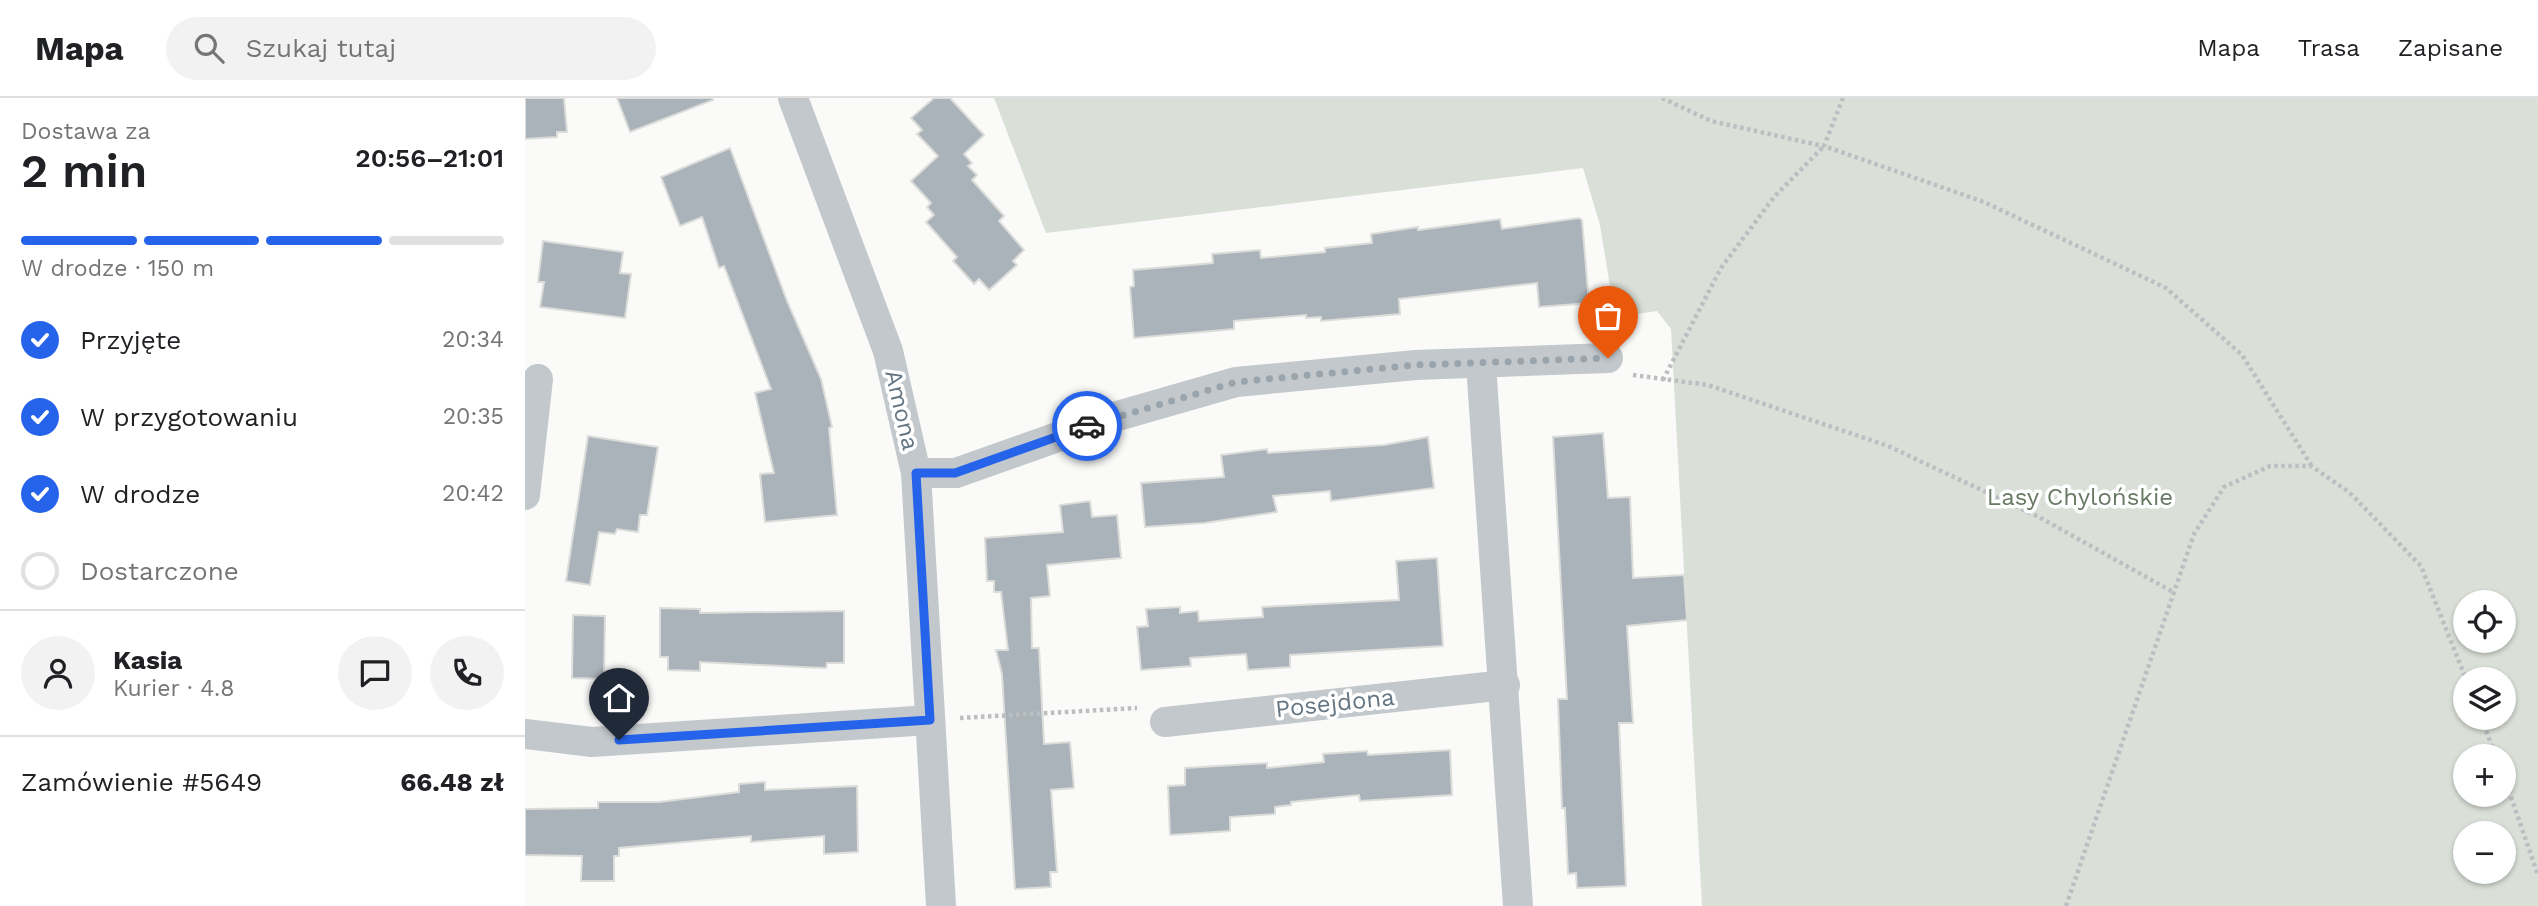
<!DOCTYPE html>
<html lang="pl">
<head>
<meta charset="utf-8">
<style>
	:root { --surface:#fff; --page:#f2f2f2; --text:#202124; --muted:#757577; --line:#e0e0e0; --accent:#2563eb }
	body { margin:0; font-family:"Work Sans",sans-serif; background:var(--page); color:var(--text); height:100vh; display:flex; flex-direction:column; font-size:26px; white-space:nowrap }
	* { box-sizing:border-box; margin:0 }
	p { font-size:23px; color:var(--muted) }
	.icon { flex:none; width:38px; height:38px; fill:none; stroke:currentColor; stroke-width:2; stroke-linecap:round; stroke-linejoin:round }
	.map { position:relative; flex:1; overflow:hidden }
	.sheet { display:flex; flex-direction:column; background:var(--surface); width:525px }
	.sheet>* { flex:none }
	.tools { position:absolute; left:1928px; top:492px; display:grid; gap:14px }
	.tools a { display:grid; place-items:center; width:63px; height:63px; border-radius:50%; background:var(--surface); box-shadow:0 2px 5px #0004; font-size:35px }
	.pin { position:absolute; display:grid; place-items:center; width:60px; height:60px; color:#fff; margin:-72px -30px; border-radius:50% 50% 50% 0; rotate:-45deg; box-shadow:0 0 7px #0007 }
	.pin .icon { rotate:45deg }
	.courier { position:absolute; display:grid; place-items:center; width:70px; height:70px; margin:-35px; border:5px solid #2563eb; border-radius:50%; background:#fff; color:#222; box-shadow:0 2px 9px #0007 }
	.overview em { font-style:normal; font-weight:600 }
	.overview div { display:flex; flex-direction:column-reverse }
	.overview { display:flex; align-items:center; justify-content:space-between; height:119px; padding:0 21px }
	h1 { font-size:46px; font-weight:600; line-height:52px }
	.bar { display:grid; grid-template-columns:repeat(4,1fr); gap:10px 7px; align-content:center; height:84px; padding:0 21px }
	.bar i { height:9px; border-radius:5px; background:var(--line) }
	.bar .selected { background:var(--accent) }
	.bar p { grid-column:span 4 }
	.line { display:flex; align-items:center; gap:18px; padding:0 21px; border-top:2px solid var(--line) }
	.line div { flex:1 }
	.round { display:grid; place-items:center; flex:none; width:74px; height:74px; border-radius:37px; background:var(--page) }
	ol { padding:0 21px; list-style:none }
	li { display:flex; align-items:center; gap:21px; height:77px }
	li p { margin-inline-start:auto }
	li .icon { padding:7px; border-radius:50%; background:var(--accent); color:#fff; stroke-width:4 }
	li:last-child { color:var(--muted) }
	li i { width:38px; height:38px; border:4px solid var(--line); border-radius:50% }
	header { display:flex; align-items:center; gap:42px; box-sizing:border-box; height:98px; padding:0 35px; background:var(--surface); border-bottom:2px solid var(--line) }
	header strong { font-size:33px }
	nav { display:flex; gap:38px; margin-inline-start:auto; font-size:24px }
	.search { width:490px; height:63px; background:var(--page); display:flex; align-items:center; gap:18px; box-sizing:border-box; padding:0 24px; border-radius:38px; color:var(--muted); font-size:26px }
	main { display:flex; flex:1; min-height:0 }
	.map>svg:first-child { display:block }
	.green { fill:#dadfd7; fill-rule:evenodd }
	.building { fill:#aab3b9; stroke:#dcdcda; stroke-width:2 }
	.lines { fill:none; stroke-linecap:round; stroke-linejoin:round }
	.path { stroke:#bbbfc2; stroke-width:4.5; stroke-dasharray:3.5 3.5; stroke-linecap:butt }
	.street { stroke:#c3c8cc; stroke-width:30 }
	.done { stroke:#99a4ac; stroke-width:7; stroke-dasharray:0 12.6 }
	.route { stroke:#2563eb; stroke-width:9 }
	.labels { text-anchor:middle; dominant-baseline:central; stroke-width:7; stroke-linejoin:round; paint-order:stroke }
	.street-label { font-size:24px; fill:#657683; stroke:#fff }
	.park-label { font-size:24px; fill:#687a64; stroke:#fff }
</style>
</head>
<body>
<header>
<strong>Mapa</strong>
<div class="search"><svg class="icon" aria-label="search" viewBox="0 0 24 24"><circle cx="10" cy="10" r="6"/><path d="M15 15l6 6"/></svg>Szukaj tutaj</div>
<nav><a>Mapa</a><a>Trasa</a><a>Zapisane</a></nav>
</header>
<main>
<section class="sheet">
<div class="overview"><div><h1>2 min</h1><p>Dostawa za</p></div><em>20:56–21:01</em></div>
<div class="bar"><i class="selected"></i><i class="selected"></i><i class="selected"></i><i></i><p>W drodze · 150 m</p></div>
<ol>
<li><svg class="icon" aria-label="check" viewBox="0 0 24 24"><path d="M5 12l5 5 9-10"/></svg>Przyjęte<p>20:34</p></li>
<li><svg class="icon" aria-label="check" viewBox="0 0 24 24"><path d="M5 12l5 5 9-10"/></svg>W przygotowaniu<p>20:35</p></li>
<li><svg class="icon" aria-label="check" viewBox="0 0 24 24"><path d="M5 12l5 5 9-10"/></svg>W drodze<p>20:42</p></li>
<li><i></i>Dostarczone</li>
</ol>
<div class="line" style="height:126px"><a class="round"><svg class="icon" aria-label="person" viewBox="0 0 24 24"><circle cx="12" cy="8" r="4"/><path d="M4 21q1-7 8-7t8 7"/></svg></a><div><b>Kasia</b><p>Kurier · 4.8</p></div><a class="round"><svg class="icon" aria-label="chat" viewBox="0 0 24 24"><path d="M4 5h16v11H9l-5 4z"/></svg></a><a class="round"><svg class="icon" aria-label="phone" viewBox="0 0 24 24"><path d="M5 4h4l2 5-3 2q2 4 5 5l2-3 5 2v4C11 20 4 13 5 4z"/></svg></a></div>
<div class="line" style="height:91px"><div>Zamówienie #5649</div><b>66.48 zł</b></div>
</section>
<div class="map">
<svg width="2013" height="808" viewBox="0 0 2013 808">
	<rect width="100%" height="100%" fill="#fafaf8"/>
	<path class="green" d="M469,0H2013V808H1177L1146,231L1132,213L1090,219L1075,127L1058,70L521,135ZM1941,504H1979V542H1941ZM1941,581H1979V620H1941ZM1941,658H1979V696H1941ZM1941,735H1979V774H1941Z"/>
	<g class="building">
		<path d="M0,0H39L42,34H32V39L0,41Z"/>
		<path d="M92,0H187L188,2L105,34Z"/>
		<path d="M409,0H425L459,37L439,56L447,65L443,68L452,77L447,82L479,118L474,123L499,152L488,163L492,167L464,192L454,181L449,186L428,163L432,159L401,124L409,117L402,109L406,105L386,83L413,58L392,36L397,32L386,20Z"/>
		<path d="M205,50L262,203L296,281L307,329L304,330L312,417L240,424L235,376L249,375L230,295L246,291L199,168L194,170L177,119L155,128L136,79Z"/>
		<path d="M1054,120L1057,122L1064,205L1014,209L1012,185L874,201L875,216L796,223V219L781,220V217L709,223V231L609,240L605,189L609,188L608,172L688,165L687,156L735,152L736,160L800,154V150L847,145L846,136L893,129V132L975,121L977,131Z"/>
		<path d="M18,143L98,154L95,175L106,176L100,220L15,209L19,184H13Z"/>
		<path d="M1078,335L1083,400L1105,399L1108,480L1159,477L1162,522L1102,528L1108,625H1094L1101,788L1052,790L1051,775L1043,776L1040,710H1037L1033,601H1042L1028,339Z"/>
		<path d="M63,338L133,349L122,417H115L113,434L92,431L90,436L74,434L65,487L41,483Z"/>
		<path d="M903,339L909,390L806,403L805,393L748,398L752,414L679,425L620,429L616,385L699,379L696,357L742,351L743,355L859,347Z"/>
		<path d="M565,403L567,419L592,417L596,460L522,467L525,498L506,500L507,550H514L519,646L545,644L549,690L526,692L532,774H525L526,789L490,791L477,576L471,552H483L476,494H469V483H462L460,440L538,434L535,407Z"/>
		<path d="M912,460L918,548L765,557V569L723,572L721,556L665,560L666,568L616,572L612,529L623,528L621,511L655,509V515L673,513L674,523L738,519L737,509L874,502L871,463Z"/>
		<path d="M135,510L175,511V515L319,513V565H302L301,570L276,569L175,564V573L143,572V559H135Z"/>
		<path d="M48,517L80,518L79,581L47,580Z"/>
		<path d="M925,652L927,697L835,703L834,697L766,704V707L750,709V716L705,719V733L645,737L643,688L660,687V670L742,665V670L799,664L798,656L842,653L843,657Z"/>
		<path d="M240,684V692L332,688L333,754L299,756V738L226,744V738L94,750V758H89V783H56L57,758L0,757V711L73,710V704H134L214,694V686Z"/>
	</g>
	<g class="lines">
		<g class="path">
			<path d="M1137,0L1186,23L1298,48"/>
			<path d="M1318,0L1299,48L1459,104L1641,190L1717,257L1786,367"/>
			<path d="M1108,277L1183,287L1363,348L1514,419L1648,494"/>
			<path d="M1138,282L1196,170L1249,99L1299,48"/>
			<path d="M435,620L612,610"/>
			<path d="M1956,620L1971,658"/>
			<path d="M1979,679L2013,777"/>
			<path d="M1541,808L1669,436L1699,389L1745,368H1786L1824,394L1896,468L1941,581"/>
		</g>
		<g class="street">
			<path d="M268,0L363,253L391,375L416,808"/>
			<path d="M956,266L993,808"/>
			<path d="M391,375H431L589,319L711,284L891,267L1083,260"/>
			<path d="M0,397L13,281"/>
			<path d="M640,624L980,587"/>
			<path d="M0,636L67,644L405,622"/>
		</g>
	</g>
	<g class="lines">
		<path class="done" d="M562,328L711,284L891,267L1083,260"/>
		<path class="route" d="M94,642L405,622L391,375H430L562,328"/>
	</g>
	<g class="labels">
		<g class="street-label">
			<text transform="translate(377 312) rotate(77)">Amona</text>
			<text transform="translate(810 605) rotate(-6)">Posejdona</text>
		</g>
		<g class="park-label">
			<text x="1555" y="399">Lasy Chylońskie</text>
		</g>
	</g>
</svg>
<div class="tools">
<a><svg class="icon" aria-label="locate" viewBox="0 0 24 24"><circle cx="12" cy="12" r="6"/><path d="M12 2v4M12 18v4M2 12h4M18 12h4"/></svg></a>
<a><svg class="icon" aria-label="layers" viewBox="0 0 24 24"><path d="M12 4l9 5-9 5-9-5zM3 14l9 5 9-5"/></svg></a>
<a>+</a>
<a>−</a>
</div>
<div class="pin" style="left:1083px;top:260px;background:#ea580c"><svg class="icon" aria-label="bag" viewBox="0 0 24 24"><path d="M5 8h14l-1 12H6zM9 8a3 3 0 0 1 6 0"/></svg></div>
<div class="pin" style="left:94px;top:642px;background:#1f2937"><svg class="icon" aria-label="home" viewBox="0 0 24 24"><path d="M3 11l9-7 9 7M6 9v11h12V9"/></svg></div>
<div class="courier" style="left:562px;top:328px"><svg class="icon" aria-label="car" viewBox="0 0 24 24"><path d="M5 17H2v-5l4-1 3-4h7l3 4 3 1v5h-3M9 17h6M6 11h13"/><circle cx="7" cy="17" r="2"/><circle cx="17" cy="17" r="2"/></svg></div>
</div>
</main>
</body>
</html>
